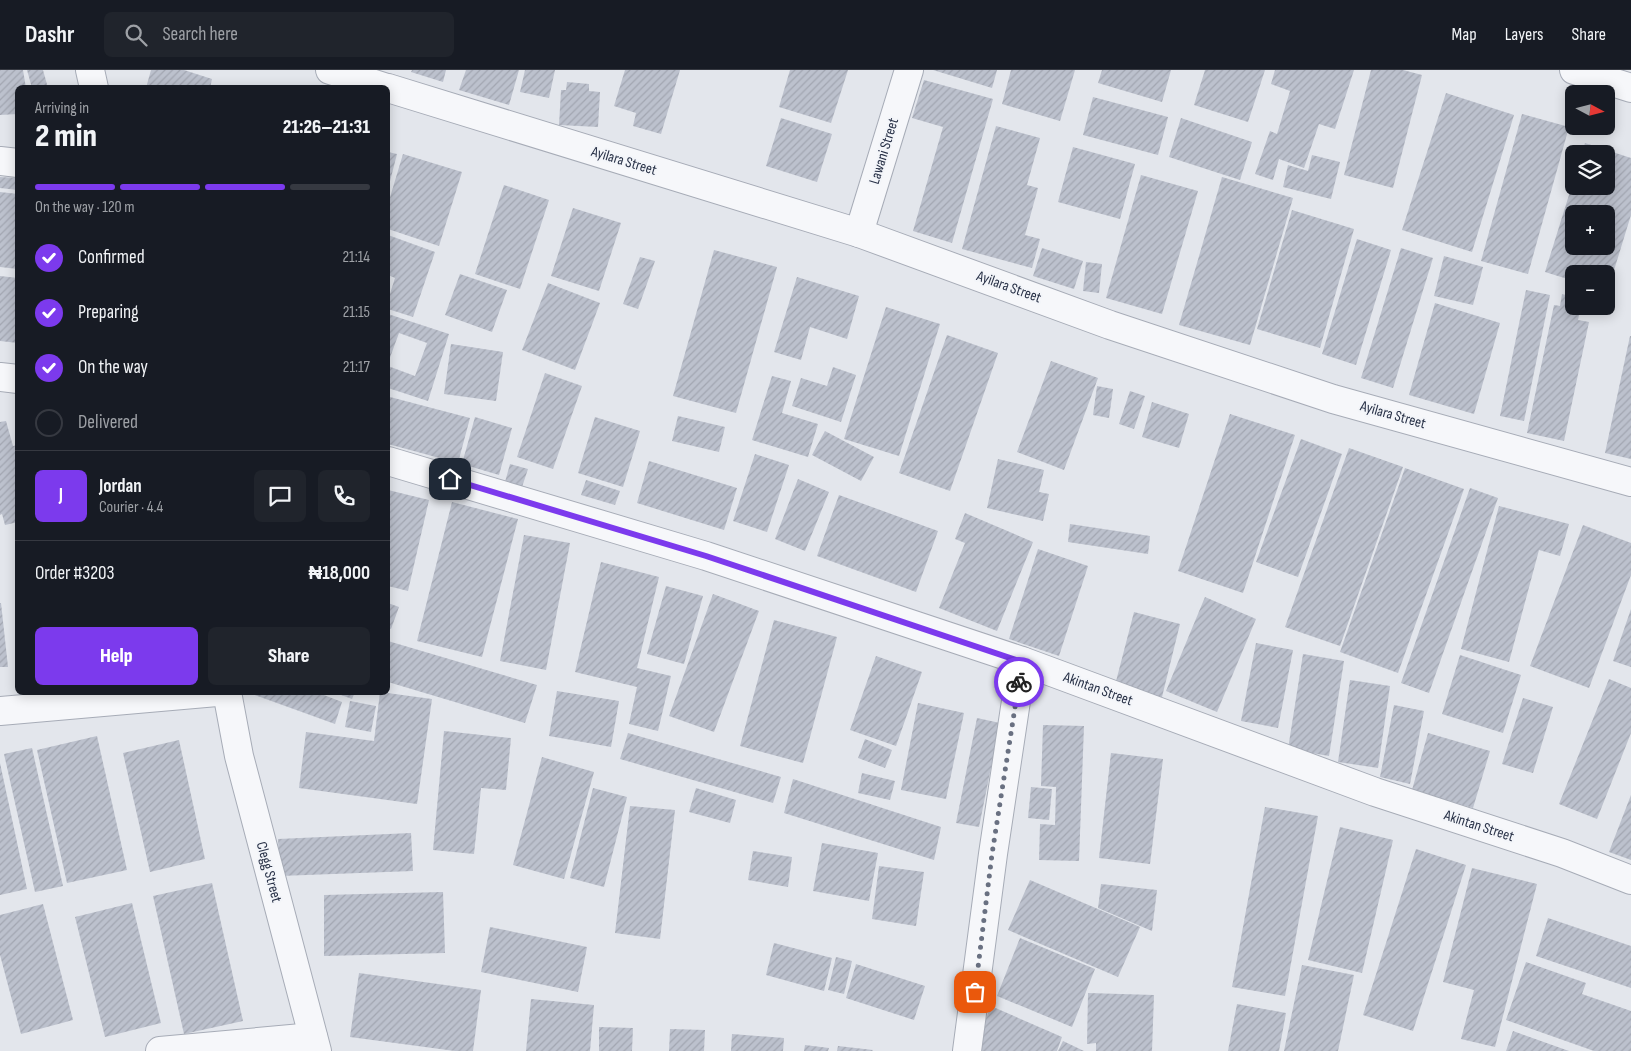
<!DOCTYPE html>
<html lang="en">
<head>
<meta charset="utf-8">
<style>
	:root { --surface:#171b24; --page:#20242c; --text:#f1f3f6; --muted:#9ea1a6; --line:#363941; --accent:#7c3aed }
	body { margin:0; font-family:"Sofia Sans Condensed",sans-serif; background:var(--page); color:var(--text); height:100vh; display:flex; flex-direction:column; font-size:19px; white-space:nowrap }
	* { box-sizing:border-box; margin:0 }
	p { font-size:16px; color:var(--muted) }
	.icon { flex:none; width:28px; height:28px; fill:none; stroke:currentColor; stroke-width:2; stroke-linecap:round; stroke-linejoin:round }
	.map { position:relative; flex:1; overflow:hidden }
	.drawer { position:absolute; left:15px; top:15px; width:375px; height:610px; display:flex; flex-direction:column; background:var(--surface); border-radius:8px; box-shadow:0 2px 12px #0003 }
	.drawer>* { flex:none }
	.needle { width:32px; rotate:97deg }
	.controls { position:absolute; left:1565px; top:15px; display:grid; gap:10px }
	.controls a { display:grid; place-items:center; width:50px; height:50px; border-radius:8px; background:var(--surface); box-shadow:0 2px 12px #0003; font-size:25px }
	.pin { position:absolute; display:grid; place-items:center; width:42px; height:42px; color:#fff; margin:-21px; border-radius:10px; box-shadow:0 2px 8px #0006 }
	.courier { position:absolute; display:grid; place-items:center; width:50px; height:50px; margin:-25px; border:4px solid #7c3aed; border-radius:50%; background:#fff; color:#222; box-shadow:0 1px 6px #0007 }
	.summary em { font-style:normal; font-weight:800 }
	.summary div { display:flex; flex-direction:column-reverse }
	.summary { display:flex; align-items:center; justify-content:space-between; height:85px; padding:0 20px }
	h1 { font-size:32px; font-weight:800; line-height:38px }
	.bar { display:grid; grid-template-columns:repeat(4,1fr); gap:8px 5px; align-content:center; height:60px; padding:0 20px }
	.bar i { height:6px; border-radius:4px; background:var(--line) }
	.bar .current { background:var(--accent) }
	.bar p { grid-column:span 4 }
	.line { display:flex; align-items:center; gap:12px; padding:0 20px; border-top:1px solid var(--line) }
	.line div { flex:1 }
	.round { display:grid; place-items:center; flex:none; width:52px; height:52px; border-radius:8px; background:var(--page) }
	ol { padding:0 20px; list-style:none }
	li { display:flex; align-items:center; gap:15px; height:55px }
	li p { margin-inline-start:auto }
	li .icon { padding:5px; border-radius:50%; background:var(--accent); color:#fff; stroke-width:4 }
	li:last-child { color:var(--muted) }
	li i { width:28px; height:28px; border:2px solid var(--line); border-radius:50% }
	.action { display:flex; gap:10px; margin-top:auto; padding:10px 20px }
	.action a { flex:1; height:58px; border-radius:8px; background:var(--accent); color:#fff; font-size:20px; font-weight:800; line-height:58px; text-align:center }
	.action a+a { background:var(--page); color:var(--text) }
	header { display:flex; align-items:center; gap:30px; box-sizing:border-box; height:70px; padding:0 25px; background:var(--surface); border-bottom:1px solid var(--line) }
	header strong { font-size:24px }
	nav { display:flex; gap:28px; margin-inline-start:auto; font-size:18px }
	.search { width:350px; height:45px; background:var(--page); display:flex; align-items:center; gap:12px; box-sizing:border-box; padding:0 18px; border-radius:8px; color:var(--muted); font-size:19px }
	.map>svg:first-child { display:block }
	.building { fill:url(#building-hatch); fill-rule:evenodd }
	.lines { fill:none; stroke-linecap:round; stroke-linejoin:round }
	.minor-casing { stroke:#a7acb7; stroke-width:30 }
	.minor { stroke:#f6f7fa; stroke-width:28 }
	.done { stroke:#697081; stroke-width:5; stroke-dasharray:0 9 }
	.route { stroke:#7c3aed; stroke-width:6 }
	.labels { text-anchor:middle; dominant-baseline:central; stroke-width:4; stroke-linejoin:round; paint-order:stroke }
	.street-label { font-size:15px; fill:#283147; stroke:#f3f5f9 }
</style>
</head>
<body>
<header>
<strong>Dashr</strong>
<div class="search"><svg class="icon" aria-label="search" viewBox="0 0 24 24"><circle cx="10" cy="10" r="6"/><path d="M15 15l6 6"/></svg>Search here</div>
<nav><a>Map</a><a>Layers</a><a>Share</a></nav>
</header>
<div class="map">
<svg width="1631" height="981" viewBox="0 0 1631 981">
	<defs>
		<pattern id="building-hatch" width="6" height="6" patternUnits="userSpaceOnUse" patternTransform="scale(1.25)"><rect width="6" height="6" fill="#bcc1cd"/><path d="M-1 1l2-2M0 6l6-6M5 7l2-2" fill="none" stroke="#a2a6b1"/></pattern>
	</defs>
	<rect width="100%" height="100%" fill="#e3e6ec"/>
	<g class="building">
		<path d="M0,0H23L26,18H18V44L0,45Z"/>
		<path d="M27,0H43L48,18H32Z"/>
		<path d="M151,0H184L212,9L210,18H146Z"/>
		<path d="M412,0H446L443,12L411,2Z"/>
		<path d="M466,0H519L509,35L459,20Z"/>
		<path d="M525,0H555L549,28L520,22Z"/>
		<path d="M625,0H680L661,64L633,56L636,43L614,36Z"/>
		<path d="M790,0H848L831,53L779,37Z"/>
		<path d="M933,0H997L992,18Z"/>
		<path d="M1011,0H1075L1060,51L1002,34Z"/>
		<path d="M1102,0H1171L1162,32L1098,13Z"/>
		<path d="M1205,0H1265L1248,52L1194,35Z"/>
		<path d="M1275,0H1354L1335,59L1319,54L1304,98L1279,89L1273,110L1255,104L1270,61L1277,64L1290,21L1271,14Z"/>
		<path d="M1371,0H1403L1422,5L1393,118L1344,105Z"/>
		<path d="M924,10L993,29L952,173L913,161L943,57L912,48Z"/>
		<path d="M567,12L589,14V21L600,22L598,57L559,55L561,20H566Z"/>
		<path d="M1446,23L1514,45L1472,182L1402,160Z"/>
		<path d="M1093,27L1168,47L1158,85L1083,65Z"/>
		<path d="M1522,44L1569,57L1528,204L1481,191Z"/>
		<path d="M781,48L832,64L817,112L766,96Z"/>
		<path d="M1181,48L1252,72L1240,110L1169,87Z"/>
		<path d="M996,56L1040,68L1027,115L1038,118L1025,165L1040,169L1032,198L962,179Z"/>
		<path d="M1585,73L1631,88V145L1607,223L1606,204H1574V211L1545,202L1573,112L1574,116H1606V84H1582ZM1574,144H1606V176H1574Z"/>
		<path d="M1073,77L1135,94L1120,149L1058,132Z"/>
		<path d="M388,82L397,84L388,119Z"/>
		<path d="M403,84L462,102L439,176L388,159V134Z"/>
		<path d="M1312,85L1340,92L1331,129L1283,117L1288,95L1308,101Z"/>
		<path d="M1141,105L1198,121L1162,244L1106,228Z"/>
		<path d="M0,107L18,108V120L0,118Z"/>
		<path d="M1222,107L1293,128L1250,275L1179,255Z"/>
		<path d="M504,115L549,130L520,219L475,204Z"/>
		<path d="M0,122L18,124V199L0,197Z"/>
		<path d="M573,138L621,153L599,221L551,206Z"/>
		<path d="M1292,140L1354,159L1320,278L1257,259Z"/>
		<path d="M388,165L435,182L413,247L388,239V230L395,208L388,205Z"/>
		<path d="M1357,169L1391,180L1356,295L1322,284Z"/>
		<path d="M1042,178L1083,191L1074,219L1033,206Z"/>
		<path d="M1401,178L1433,188L1393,318L1361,308Z"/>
		<path d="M714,180L777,197L736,343L673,326Z"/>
		<path d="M1444,186L1483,197L1473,235L1434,226Z"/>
		<path d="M640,187L655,191L638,239L623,234Z"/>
		<path d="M1086,192L1102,194L1099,223L1083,221Z"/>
		<path d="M460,204L507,220L492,262L445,245Z"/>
		<path d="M0,206L18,208V273L0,271Z"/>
		<path d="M797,207L859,226L847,269L810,257L801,290L774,282Z"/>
		<path d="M548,213L600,233L575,300L522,280Z"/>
		<path d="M1526,220L1550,225L1524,351L1500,346Z"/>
		<path d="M1562,224L1574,227V236H1581L1578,250L1589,252L1564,371L1527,363L1554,235L1560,236Z"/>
		<path d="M1435,233L1500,253L1474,344L1409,325Z"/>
		<path d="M886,237L940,254L899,386L844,369Z"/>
		<path d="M388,244L449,264L428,331L388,318V296L415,306L427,273L399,263L388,293Z"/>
		<path d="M947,265L998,283L950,421L899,403Z"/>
		<path d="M1630,266H1631V389L1605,383Z"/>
		<path d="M451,274L503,282L496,331L444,324Z"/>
		<path d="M1051,291L1098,308L1064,400L1017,382Z"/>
		<path d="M833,297L856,305L841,352L792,336L801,308L827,316Z"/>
		<path d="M545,303L582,316L553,399L517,387Z"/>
		<path d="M772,306L791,311L782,343L818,354L808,387L752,370Z"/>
		<path d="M1097,316L1113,319L1109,348L1093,345Z"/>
		<path d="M1130,321L1145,326L1134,359L1119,354Z"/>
		<path d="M390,327L470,348L458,393L388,374V337Z"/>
		<path d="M1152,332L1189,344L1179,378L1142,367Z"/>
		<path d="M1230,344L1295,365L1243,523L1178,501Z"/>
		<path d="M678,346L725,357L719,382L672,371Z"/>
		<path d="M475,347L512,358L499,405L462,394Z"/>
		<path d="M595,347L640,361L623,417L578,403Z"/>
		<path d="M6,351L13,376L18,375V452L5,455L2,444L0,445V352Z"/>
		<path d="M825,361L874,387L861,411L812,385Z"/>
		<path d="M1301,369L1342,384L1298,507L1256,492Z"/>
		<path d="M1349,378L1403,397L1340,576L1285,557Z"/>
		<path d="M755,384L789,395L767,462L733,451Z"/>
		<path d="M998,389L1044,400L1039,422L1049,424L1043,451L987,438Z"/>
		<path d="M649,391L737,418L724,460L637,433Z"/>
		<path d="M510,394L528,399L522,417L505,412Z"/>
		<path d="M1405,398L1464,419L1398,603L1340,582Z"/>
		<path d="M798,409L829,422L805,481L775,469Z"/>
		<path d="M586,410L620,421L615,435L581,425Z"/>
		<path d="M1470,418L1498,428L1429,623L1401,613Z"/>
		<path d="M388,420L429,430L408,521L388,516Z"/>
		<path d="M839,425L938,461L916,522L817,486Z"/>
		<path d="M452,432L518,449L482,587L417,571Z"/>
		<path d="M1499,436L1569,454L1560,486L1539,480L1509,592L1461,579Z"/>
		<path d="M965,443L1033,472L997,561L939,538L965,473L955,469Z"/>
		<path d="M1070,454L1150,466L1148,484L1068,472Z"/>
		<path d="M1583,455L1631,473V505L1589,618L1530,596Z"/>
		<path d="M524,465L570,473L546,600L500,591Z"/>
		<path d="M1038,479L1088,496L1059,586L1009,569Z"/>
		<path d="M601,492L659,507L637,598L671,606L658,661L629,654L637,617L575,602Z"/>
		<path d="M666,516L703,526L684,594L647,584Z"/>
		<path d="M713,524L759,541L714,662L669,646Z"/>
		<path d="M1205,527L1256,549L1217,642L1166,621Z"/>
		<path d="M0,533H1L8,597H0Z"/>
		<path d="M388,533L399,537L391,559L388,558Z"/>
		<path d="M1631,539V597L1613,591Z"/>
		<path d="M1134,542L1180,554L1161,631L1114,619Z"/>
		<path d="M774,550L837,567L803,693L740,676Z"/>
		<path d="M388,571L537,615L525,653L388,612Z"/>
		<path d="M1256,573L1293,580L1278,658L1241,651Z"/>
		<path d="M1303,584L1344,591L1329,686L1288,679Z"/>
		<path d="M1460,585L1521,605L1503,663L1442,644Z"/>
		<path d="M876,586L922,602L896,676L850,660Z"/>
		<path d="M1609,609L1631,618V663L1597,749L1559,734Z"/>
		<path d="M1350,610L1390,616L1378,698L1338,692Z"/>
		<path d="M557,621L619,631L611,677L549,666Z"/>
		<path d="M316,622L342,632L335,654L249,623Z"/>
		<path d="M333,622H355L352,629Z"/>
		<path d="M380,622L432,629L417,734L299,718L306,662L374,671Z"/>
		<path d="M1523,628L1553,637L1533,703L1502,694Z"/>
		<path d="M350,631L376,636L371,662L345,657Z"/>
		<path d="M918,633L964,643L946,729L901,720Z"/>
		<path d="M1394,635L1424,641L1410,714L1380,707Z"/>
		<path d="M977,648L1000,653L979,757L956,753Z"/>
		<path d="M1043,655L1084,656L1079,791L1039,790L1040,754L1055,755L1056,717L1041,716Z"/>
		<path d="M444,661L511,668L506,720L481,718L474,784L433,780Z"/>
		<path d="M628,663L781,707L773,733L620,689Z"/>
		<path d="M1428,663L1490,681L1473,738L1412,720Z"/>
		<path d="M97,666L127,800L67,813L37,680Z"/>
		<path d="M865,669L892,680L885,698L858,688Z"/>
		<path d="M179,670L205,789L150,802L123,683Z"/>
		<path d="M32,678L63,816L35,822L4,684Z"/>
		<path d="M1111,683L1163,689L1150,794L1099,788Z"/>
		<path d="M542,687L594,702L564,809L513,795Z"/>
		<path d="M0,693L27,819L0,825Z"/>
		<path d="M862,703L895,711L890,730L858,723Z"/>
		<path d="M793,709L941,757L934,790L784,743Z"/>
		<path d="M1031,717L1052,719L1049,750L1028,748Z"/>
		<path d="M593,718L627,727L604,817L570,808Z"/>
		<path d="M696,718L736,730L730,753L689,742Z"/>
		<path d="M1631,725V790L1609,782Z"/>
		<path d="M630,736L675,740L660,869L615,863Z"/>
		<path d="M1265,737L1318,746L1285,926L1232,917Z"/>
		<path d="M1340,757L1393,770L1362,903L1308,890Z"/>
		<path d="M411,763L413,801L280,806L278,769Z"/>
		<path d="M822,773L878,783L869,831L813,821Z"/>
		<path d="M1416,779L1466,795L1413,961L1363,945Z"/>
		<path d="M753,781L792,787L788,817L748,810Z"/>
		<path d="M879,796L924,802L916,856L872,849Z"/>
		<path d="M1472,798L1537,814L1495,977L1461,969L1474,920L1443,912Z"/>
		<path d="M1030,810L1140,857L1118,907L1008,860Z"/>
		<path d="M212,813L243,951L184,964L153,826Z"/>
		<path d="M1101,814L1157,820L1152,861L1098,838Z"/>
		<path d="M443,822L445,883L324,886V825Z"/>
		<path d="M132,833L161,953L105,967L75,847Z"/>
		<path d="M43,834L73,950L21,964L0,885V845Z"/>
		<path d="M1548,848L1631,876V918L1536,886Z"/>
		<path d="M490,857L587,877L578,922L481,902Z"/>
		<path d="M1020,868L1095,899L1072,957L997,926Z"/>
		<path d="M774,873L832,888L824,921L766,905Z"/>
		<path d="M836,887L852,891L844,924L828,920Z"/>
		<path d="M1526,892L1586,913L1582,924L1631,941V981H1594L1506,950Z"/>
		<path d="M856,894L925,916L914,950L846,928Z"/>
		<path d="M1302,895L1354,905L1338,981H1284Z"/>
		<path d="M359,903L481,920L473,981H455L350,967Z"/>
		<path d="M1088,923L1154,925L1152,981H1096V973L1087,974Z"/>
		<path d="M531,929L594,935L590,981H526Z"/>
		<path d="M1237,934L1286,943L1279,981H1228Z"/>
		<path d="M991,936L1062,967L1057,981H977L973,979Z"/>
		<path d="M599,957L633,958L632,981H599Z"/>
		<path d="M670,959L705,960L704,981H669Z"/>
		<path d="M1513,961L1569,981H1506Z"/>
		<path d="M732,964L784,968L783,981H731Z"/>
		<path d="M1063,971L1084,981H1058Z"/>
		<path d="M805,975L829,978L828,981H804Z"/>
		<path d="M838,976L873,980L872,981H837Z"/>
	</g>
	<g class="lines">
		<g class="minor-casing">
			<g id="minor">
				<path d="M90,0L94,18"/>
				<path d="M330,0L387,18"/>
				<path d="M1574,0L1631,18"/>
				<path d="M388,18L859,163L1110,255L1333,329L1631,412"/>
				<path d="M0,91L18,93"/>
				<path d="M859,163L909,0"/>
				<path d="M0,307L18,309"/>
				<path d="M388,391L706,486L1022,591L1375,722L1562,783L1631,810"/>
				<path d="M227,622L239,686L317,981"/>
				<path d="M0,641L217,622"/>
				<path d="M160,981L313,967"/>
				<path d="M967,981L993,784L1022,591"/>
			</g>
		</g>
		<use href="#minor" class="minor"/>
	</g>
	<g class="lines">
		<path class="done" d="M975,922L992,784L1019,612"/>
		<path class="route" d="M450,409L706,486L1022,592L1019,612"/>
	</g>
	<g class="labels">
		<g class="street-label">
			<text transform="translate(884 81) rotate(-73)">Lawani Street</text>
			<text transform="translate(624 91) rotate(17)">Ayilara Street</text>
			<text transform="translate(1009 217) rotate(20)">Ayilara Street</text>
			<text transform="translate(1393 345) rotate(16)">Ayilara Street</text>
			<text transform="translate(1098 619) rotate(20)">Akintan Street</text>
			<text transform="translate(1479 756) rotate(18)">Akintan Street</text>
			<text transform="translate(269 802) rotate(75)">Clegg Street</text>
		</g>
	</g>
</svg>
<div class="controls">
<a><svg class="needle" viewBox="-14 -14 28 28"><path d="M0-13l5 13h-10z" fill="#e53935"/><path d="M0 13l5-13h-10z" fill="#9ea1a6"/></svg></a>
<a><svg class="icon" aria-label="layers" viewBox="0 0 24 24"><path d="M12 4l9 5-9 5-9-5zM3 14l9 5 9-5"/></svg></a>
<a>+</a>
<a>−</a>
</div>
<div class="pin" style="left:975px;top:922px;background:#ea580c"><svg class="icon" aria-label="bag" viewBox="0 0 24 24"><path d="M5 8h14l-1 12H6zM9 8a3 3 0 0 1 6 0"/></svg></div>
<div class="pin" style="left:450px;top:409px;background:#1f2937"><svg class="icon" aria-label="home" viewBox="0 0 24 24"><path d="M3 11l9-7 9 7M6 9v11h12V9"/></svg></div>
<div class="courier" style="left:1019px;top:612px"><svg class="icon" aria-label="bike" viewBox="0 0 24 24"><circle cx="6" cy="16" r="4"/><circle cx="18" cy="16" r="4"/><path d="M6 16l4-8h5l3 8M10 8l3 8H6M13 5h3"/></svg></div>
<section class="drawer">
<div class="summary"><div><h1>2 min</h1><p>Arriving in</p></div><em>21:26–21:31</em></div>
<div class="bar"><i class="current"></i><i class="current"></i><i class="current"></i><i></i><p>On the way · 120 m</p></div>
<ol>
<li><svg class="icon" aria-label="check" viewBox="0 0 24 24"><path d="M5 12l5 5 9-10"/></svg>Confirmed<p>21:14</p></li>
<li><svg class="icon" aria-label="check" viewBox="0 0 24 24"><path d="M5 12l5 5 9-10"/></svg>Preparing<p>21:15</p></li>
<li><svg class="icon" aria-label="check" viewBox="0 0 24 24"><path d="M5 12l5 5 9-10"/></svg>On the way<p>21:17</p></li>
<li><i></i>Delivered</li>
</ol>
<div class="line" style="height:90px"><b class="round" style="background:var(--accent);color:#fff">J</b><div><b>Jordan</b><p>Courier · 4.4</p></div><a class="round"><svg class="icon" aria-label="chat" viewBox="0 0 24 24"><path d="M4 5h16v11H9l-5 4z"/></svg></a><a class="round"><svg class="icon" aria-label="phone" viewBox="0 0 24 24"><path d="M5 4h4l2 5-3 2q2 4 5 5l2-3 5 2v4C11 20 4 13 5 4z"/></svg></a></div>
<div class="line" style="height:65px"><div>Order #3203</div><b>₦18,000</b></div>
<div class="action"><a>Help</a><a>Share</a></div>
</section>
</div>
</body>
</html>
